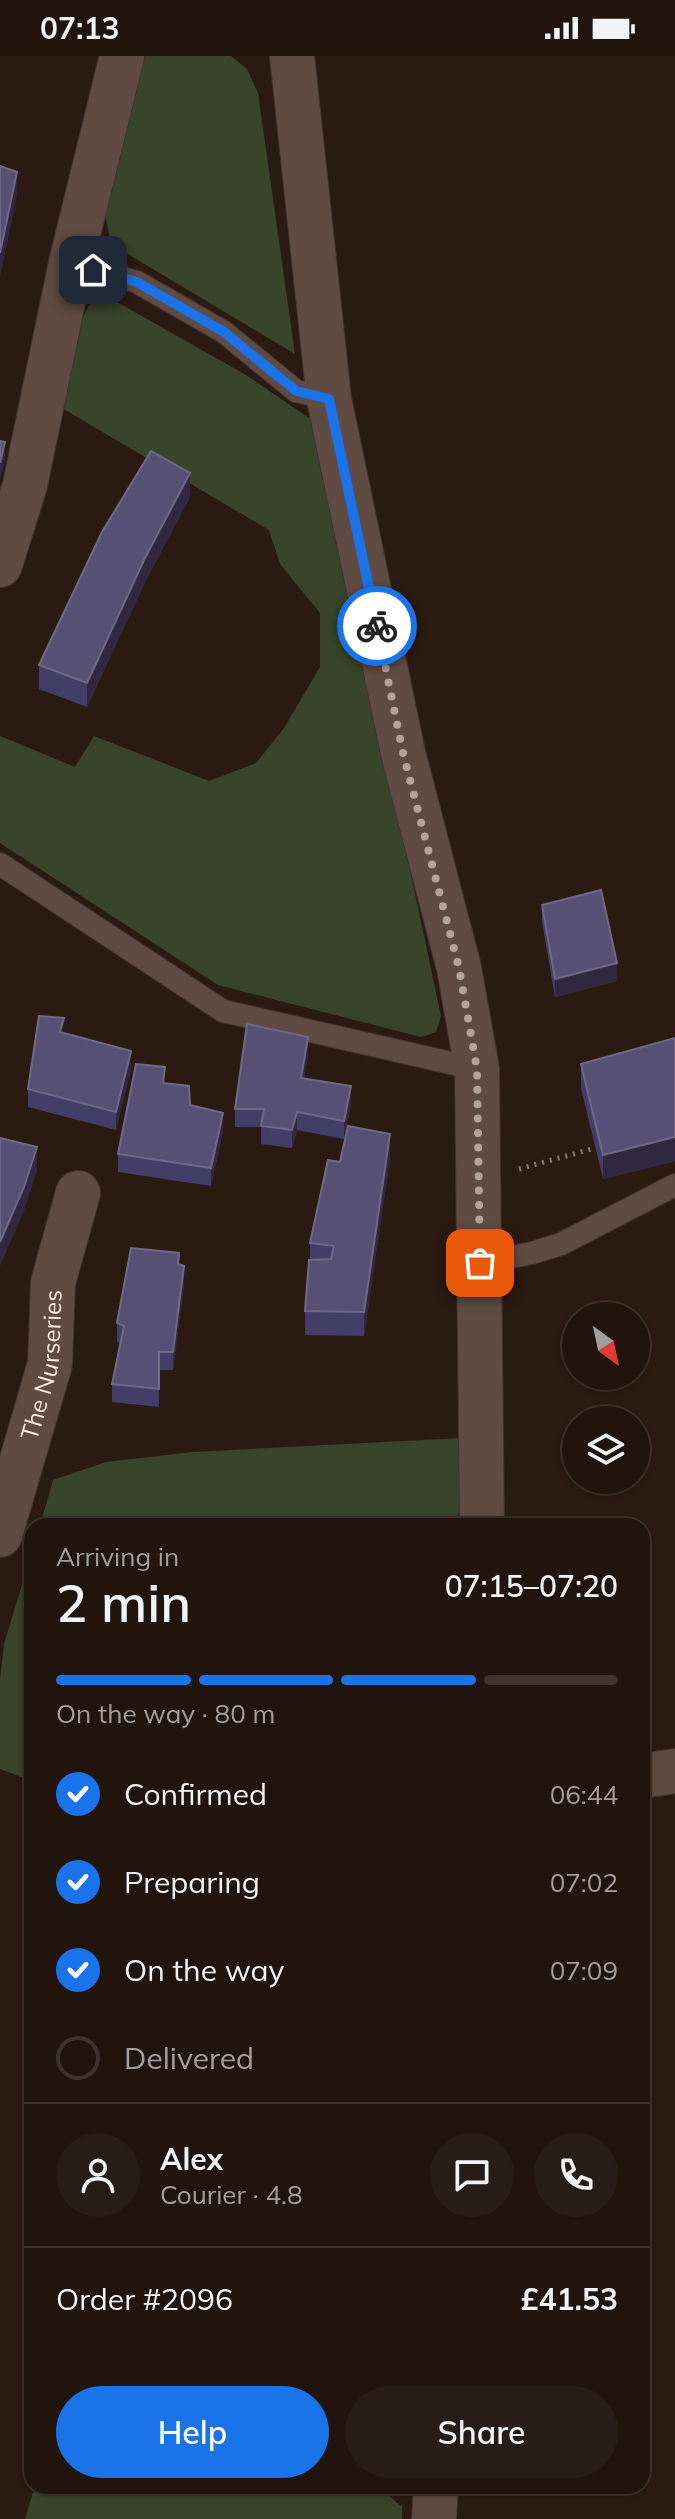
<!DOCTYPE html>
<html lang="en">
<head>
<meta charset="utf-8">
<style>
	:root { --surface:#20140d; --page:#281d16; --text:#f1f3f6; --muted:#a29e9d; --line:#3d332e; --accent:#1a73e8 }
	body { margin:0; font-family:Mulish,sans-serif; background:var(--page); color:var(--text); height:100vh; display:flex; flex-direction:column; font-size:30px; white-space:nowrap }
	* { box-sizing:border-box; margin:0 }
	p { font-size:26px; color:var(--muted) }
	.icon { flex:none; width:44px; height:44px; fill:none; stroke:currentColor; stroke-width:2; stroke-linecap:round; stroke-linejoin:round }
	.map { position:relative; flex:1; overflow:hidden }
	.panel { position:absolute; left:24px; top:1462px; width:626px; height:976px; display:flex; flex-direction:column; background:var(--surface); border-radius:24px; box-shadow:0 2px 6px #0004,0 0 0 2px var(--line) }
	.panel>* { flex:none }
	.needle { width:52px; rotate:147deg }
	.buttons { position:absolute; left:562px; top:1246px; display:grid; gap:16px }
	.buttons a { display:grid; place-items:center; width:88px; height:88px; border-radius:50%; background:var(--surface); box-shadow:0 2px 6px #0004,0 0 0 2px var(--line); font-size:40px }
	.pin { position:absolute; display:grid; place-items:center; width:68px; height:68px; color:#fff; margin:-34px; border-radius:16px; box-shadow:0 4px 12px #0006 }
	.courier { position:absolute; display:grid; place-items:center; width:80px; height:80px; margin:-40px; border:6px solid #1a73e8; border-radius:50%; background:#fff; color:#222; box-shadow:0 2px 10px #0007 }
	.summary em { font-style:normal; font-weight:600 }
	.summary div { display:flex; flex-direction:column-reverse }
	.summary { display:flex; align-items:center; justify-content:space-between; height:136px; padding:0 32px }
	h1 { font-size:52px; font-weight:600; line-height:60px }
	.bar { display:grid; grid-template-columns:repeat(4,1fr); gap:12px 8px; align-content:center; height:96px; padding:0 32px }
	.bar i { height:10px; border-radius:6px; background:var(--line) }
	.bar .selected { background:var(--accent) }
	.bar p { grid-column:span 4 }
	.line { display:flex; align-items:center; gap:20px; padding:0 32px; border-top:2px solid var(--line) }
	.line div { flex:1 }
	.round { display:grid; place-items:center; flex:none; width:84px; height:84px; border-radius:42px; background:var(--page) }
	ol { padding:0 32px; list-style:none }
	li { display:flex; align-items:center; gap:24px; height:88px }
	li p { margin-inline-start:auto }
	li .icon { padding:8px; border-radius:50%; background:var(--accent); color:#fff; stroke-width:4 }
	li:last-child { color:var(--muted) }
	li i { width:44px; height:44px; border:4px solid var(--line); border-radius:50% }
	.cta { display:flex; gap:16px; margin-top:auto; padding:16px 32px }
	.cta a { flex:1; height:92px; border-radius:48px; background:var(--accent); color:#fff; font-size:32px; font-weight:600; line-height:92px; text-align:center }
	.cta a+a { background:var(--page); color:var(--text) }
	.status { display:flex; justify-content:space-between; align-items:center; height:56px; padding:0 40px; background:var(--surface); direction:ltr }
	.status svg { height:22px; fill:currentColor }
	.map>svg:first-child { display:block }
	.green { fill:#39452a }
	.lines { fill:none; stroke-linecap:round; stroke-linejoin:round }
	.lane-casing { stroke:#40332f; stroke-width:24 }
	.street-casing { stroke:#40332f; stroke-width:46 }
	.path { stroke:#897a72; stroke-width:5; stroke-dasharray:2 6; stroke-linecap:butt }
	.lane { stroke:#5f4b41; stroke-width:22 }
	.street { stroke:#5f4b41; stroke-width:44 }
	.wall { fill:#423e67 }
	.shaded-wall { fill:#30283f }
	.building { fill:#565174; stroke:#6f6986; stroke-width:2 }
	.done { stroke:#b2a39c; stroke-width:8; stroke-dasharray:0 14.4 }
	.route { stroke:#1a73e8; stroke-width:10 }
	.labels { text-anchor:middle; dominant-baseline:central; stroke-width:7; stroke-linejoin:round; paint-order:stroke }
	.street-label { font-size:24px; fill:#faede7; stroke:#2b1a11 }
</style>
</head>
<body>
<div class="status"><b>07:13</b><svg viewBox="0 0 49 12"><path d="M0 12V9h3v3zM5 12V6h3v6zM10 12V3h3v9zM15 12V0h3v12zM26 1h20v11H26zM47 4h2v5h-2z"/></svg></div>
<div class="map">
<svg width="675" height="2463" viewBox="0 0 675 2463">
	<rect width="100%" height="100%" fill="#2b1a11"/>
	<g class="green">
		<path d="M143,0H231L247,13L258,37L295,298L111,188L102,142Z"/>
		<path d="M101,241L117,246L246,319L315,366L441,960L436,976L421,981L218,929L0,787V680L75,711L94,680L209,725L256,707L284,672L320,611V557L280,508L269,474L55,348L81,265L89,249Z"/>
		<path d="M462,1382L458,1470H40L53,1424L106,1406L192,1396Z"/>
		<path d="M32,1496V1725L0,1713V1624L4,1588Z"/>
		<path d="M35,2430H378L402,2451V2463H25Z"/>
	</g>
	<g class="lines">
		<g class="lane-casing">
			<g id="lane">
				<path d="M71,207L137,226L224,276L296,335L329,343"/>
				<path d="M0,808L223,955L477,1013"/>
				<path d="M480,1207L532,1197L561,1188L675,1129"/>
			</g>
		</g>
		<g class="street-casing">
			<g id="street">
				<path d="M292,0L329,343L403,697L459,912L477,1013L482,1470"/>
				<path d="M0,509L25,429L71,207L122,0"/>
				<path id="s1" d="M0,1479L50,1308L53,1227L78,1137"/>
				<path d="M642,1720L675,1715"/>
				<path d="M434,2463L436,2430"/>
			</g>
		</g>
		<path class="path" d="M519,1113L595,1092"/>
		<use href="#lane" class="lane"/>
		<use href="#street" class="street"/>
	</g>
	<g class="wall">
		<path d="M190,441L145,526L87,651L39,633V609Z"/>
		<path d="M542,849L617,925L555,941L542,866Z"/>
		<path d="M64,977L131,1013L116,1074L28,1051V1033Z"/>
		<path d="M675,982V1105L603,1123L581,1032V1008Z"/>
		<path d="M308,999L304,1022L351,1048L344,1083L297,1074L292,1092L261,1088V1071H235V1053Z"/>
		<path d="M165,1028L190,1049L223,1075L211,1130L118,1116V1098Z"/>
		<path d="M390,1103L364,1280L305,1279V1255L310,1204V1187Z"/>
		<path d="M179,1209L184,1227L173,1314H159V1351L112,1346V1328L120,1287L117,1285V1267Z"/>
	</g>
	<g class="shaded-wall">
		<path d="M17,116V140L0,221V197Z"/>
		<path d="M5,386V404L0,425V407Z"/>
		<path d="M190,417V441L145,526L87,651V627L145,502Z"/>
		<path d="M617,907V925L555,941V923Z"/>
		<path d="M308,981V999L301,1040V1022Z"/>
		<path d="M131,995V1013L116,1074V1056Z"/>
		<path d="M351,1030V1048L344,1083V1065Z"/>
		<path d="M297,1056V1074L292,1092V1074Z"/>
		<path d="M223,1057V1075L211,1130V1112Z"/>
		<path d="M390,1078V1103L364,1280V1256Z"/>
		<path d="M675,1081V1105L603,1123V1099Z"/>
		<path d="M37,1091V1115L24,1155L0,1210V1186Z"/>
		<path d="M184,1210V1227L173,1314V1296Z"/>
	</g>
	<g class="building">
		<path d="M0,110L17,116L0,197Z"/>
		<path d="M0,385L5,386L0,407Z"/>
		<path d="M151,395L190,417L145,502L87,627L39,609L102,476Z"/>
		<path d="M601,834L617,907L555,923L542,849Z"/>
		<path d="M39,960L64,962L60,976L131,995L116,1056L28,1033Z"/>
		<path d="M247,968L308,981L301,1022L351,1030L344,1065L297,1056L292,1074L261,1070L264,1053H235Z"/>
		<path d="M675,982V1081L603,1099L581,1008Z"/>
		<path d="M136,1008L165,1011L163,1027L189,1030L190,1049L223,1057L211,1112L118,1098Z"/>
		<path d="M348,1070L390,1078L364,1256L305,1255L309,1204L331,1203L334,1190L310,1187L328,1104L340,1106Z"/>
		<path d="M0,1082L37,1091L24,1131L0,1186Z"/>
		<path d="M131,1192L179,1197L178,1208L184,1210L173,1296H159V1333L112,1328L124,1270L117,1267Z"/>
	</g>
	<g class="lines">
		<path class="done" d="M377,570L403,697L459,912L477,1013L480,1207"/>
		<path class="route" d="M93,214L137,226L224,276L296,335L329,343L377,570"/>
	</g>
	<g class="labels">
		<g class="street-label">
			<text stroke="none"><textPath href="#s1" startOffset="176">The Nurseries</textPath></text>
		</g>
	</g>
</svg>
<div class="buttons">
<a><svg class="needle" viewBox="-14 -14 28 28"><path d="M0-13l5 13h-10z" fill="#e53935"/><path d="M0 13l5-13h-10z" fill="#a29e9d"/></svg></a>
<a><svg class="icon" aria-label="layers" viewBox="0 0 24 24"><path d="M12 4l9 5-9 5-9-5zM3 14l9 5 9-5"/></svg></a>
</div>
<div class="pin" style="left:480px;top:1207px;background:#ea580c"><svg class="icon" aria-label="bag" viewBox="0 0 24 24"><path d="M5 8h14l-1 12H6zM9 8a3 3 0 0 1 6 0"/></svg></div>
<div class="pin" style="left:93px;top:214px;background:#1f2937"><svg class="icon" aria-label="home" viewBox="0 0 24 24"><path d="M3 11l9-7 9 7M6 9v11h12V9"/></svg></div>
<div class="courier" style="left:377px;top:570px"><svg class="icon" aria-label="bike" viewBox="0 0 24 24"><circle cx="6" cy="16" r="4"/><circle cx="18" cy="16" r="4"/><path d="M6 16l4-8h5l3 8M10 8l3 8H6M13 5h3"/></svg></div>
<section class="panel">
<div class="summary"><div><h1>2 min</h1><p>Arriving in</p></div><em>07:15–07:20</em></div>
<div class="bar"><i class="selected"></i><i class="selected"></i><i class="selected"></i><i></i><p>On the way · 80 m</p></div>
<ol>
<li><svg class="icon" aria-label="check" viewBox="0 0 24 24"><path d="M5 12l5 5 9-10"/></svg>Confirmed<p>06:44</p></li>
<li><svg class="icon" aria-label="check" viewBox="0 0 24 24"><path d="M5 12l5 5 9-10"/></svg>Preparing<p>07:02</p></li>
<li><svg class="icon" aria-label="check" viewBox="0 0 24 24"><path d="M5 12l5 5 9-10"/></svg>On the way<p>07:09</p></li>
<li><i></i>Delivered</li>
</ol>
<div class="line" style="height:144px"><a class="round"><svg class="icon" aria-label="person" viewBox="0 0 24 24"><circle cx="12" cy="8" r="4"/><path d="M4 21q1-7 8-7t8 7"/></svg></a><div><b>Alex</b><p>Courier · 4.8</p></div><a class="round"><svg class="icon" aria-label="chat" viewBox="0 0 24 24"><path d="M4 5h16v11H9l-5 4z"/></svg></a><a class="round"><svg class="icon" aria-label="phone" viewBox="0 0 24 24"><path d="M5 4h4l2 5-3 2q2 4 5 5l2-3 5 2v4C11 20 4 13 5 4z"/></svg></a></div>
<div class="line" style="height:104px"><div>Order #2096</div><b>£41.53</b></div>
<div class="cta"><a>Help</a><a>Share</a></div>
</section>
</div>
</body>
</html>
